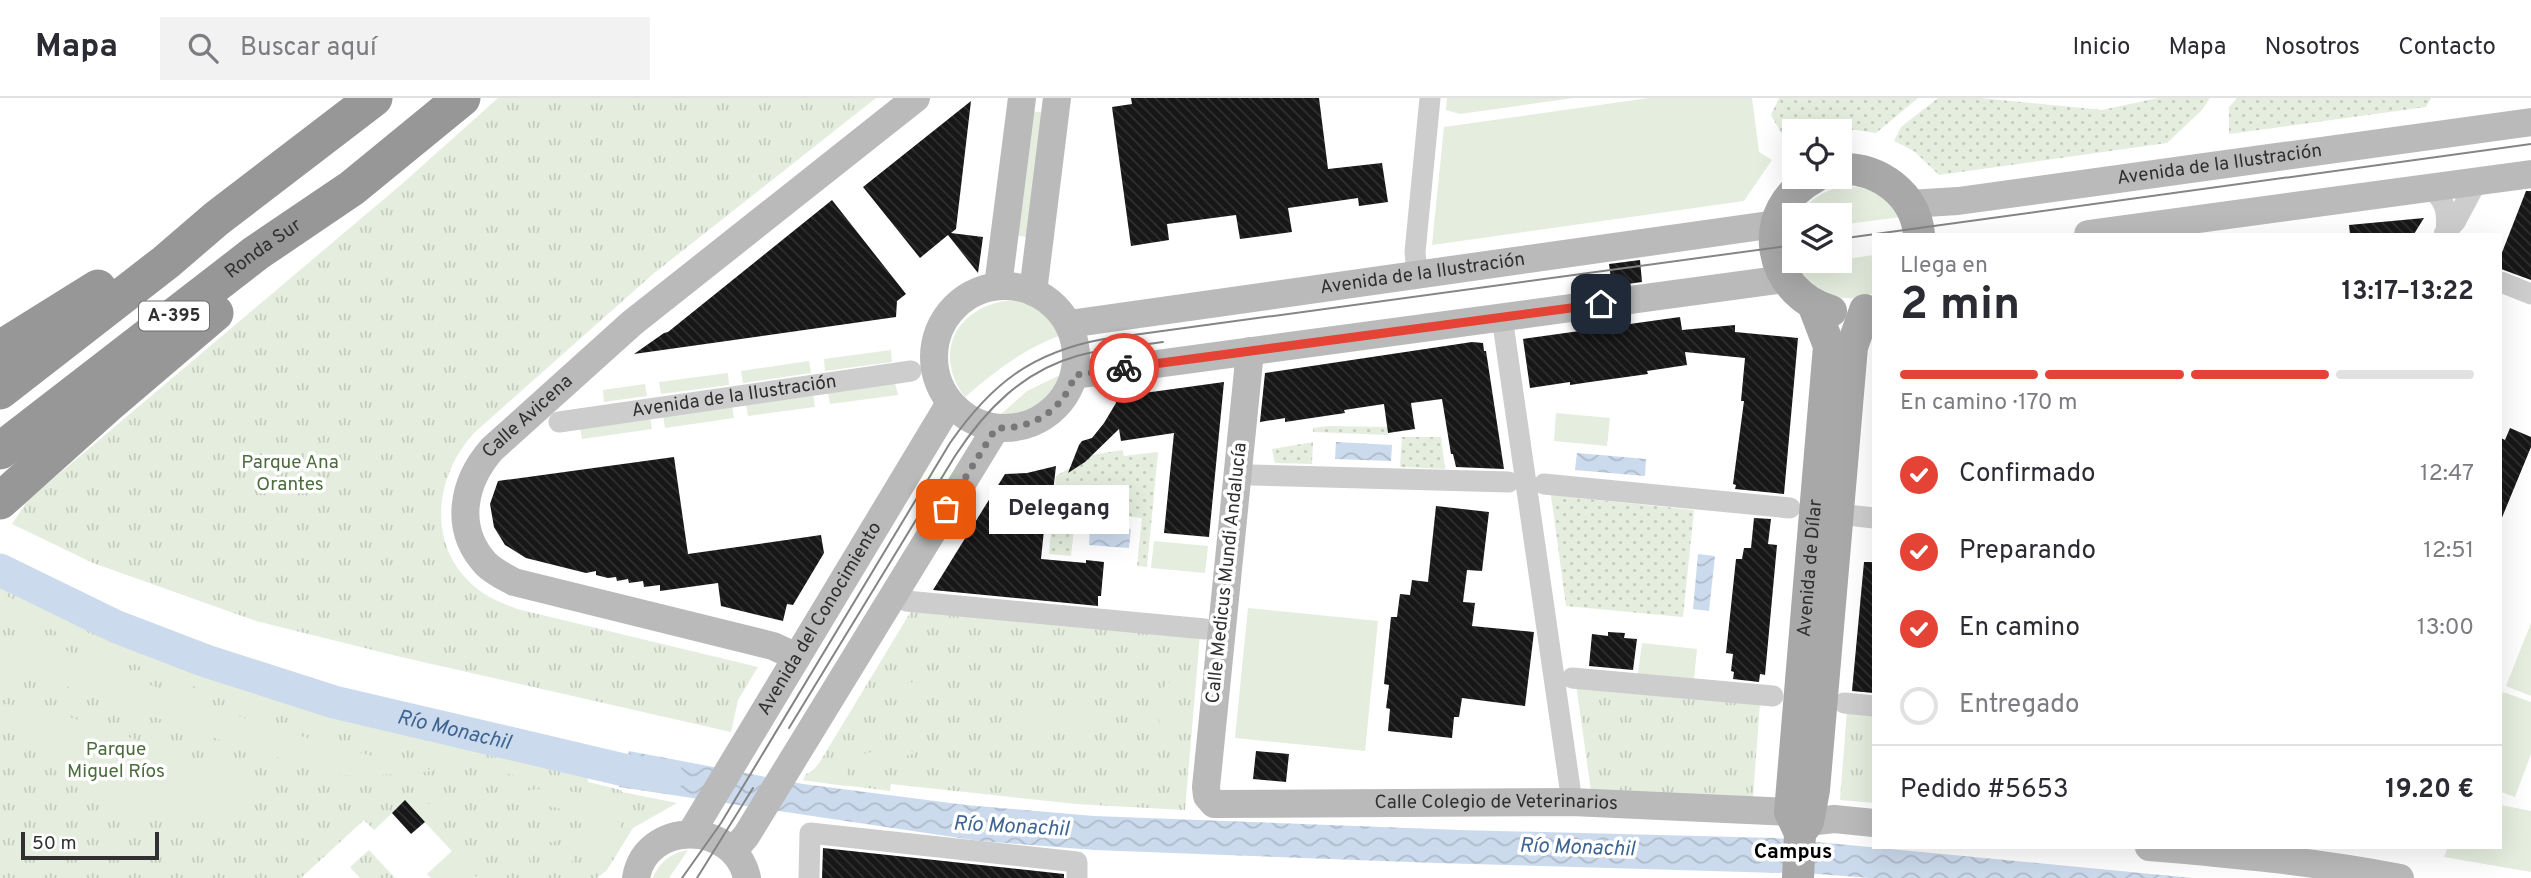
<!DOCTYPE html>
<html lang="es">
<head>
<meta charset="utf-8">
<style>
	:root { --surface:#fff; --page:#f2f2f3; --text:#2b2b33; --muted:#7c7c81; --line:#e1e1e2; --accent:#e44335 }
	body { margin:0; font-family:Overpass,sans-serif; background:var(--page); color:var(--text); height:100vh; display:flex; flex-direction:column; font-size:26px; white-space:nowrap }
	* { box-sizing:border-box; margin:0 }
	p { font-size:23px; color:var(--muted) }
	.icon { flex:none; width:38px; height:38px; fill:none; stroke:currentColor; stroke-width:2; stroke-linecap:round; stroke-linejoin:round }
	.map { position:relative; flex:1; overflow:hidden }
	.panel { position:absolute; left:1872px; top:135px; width:630px; height:616px; display:flex; flex-direction:column; background:var(--surface); border-radius:0px; box-shadow:0 7px 28px #0002 }
	.panel>* { flex:none }
	.buttons { position:absolute; left:1782px; top:21px; display:grid; gap:14px }
	.buttons a { display:grid; place-items:center; width:70px; height:70px; border-radius:0px; background:var(--surface); box-shadow:0 7px 28px #0002; font-size:35px }
	.scale { position:absolute; left:21px; bottom:18px; width:138px; box-sizing:border-box; padding-left:7px; border:4px solid #303030; border-top:0; font-size:19px; line-height:24px; white-space:nowrap; color:#303030; -webkit-text-stroke:5px #fff; paint-order:stroke }
	.pin { position:absolute; display:grid; place-items:center; width:60px; height:60px; color:#fff; margin:-30px; border-radius:14px; box-shadow:0 4px 10px #0006 }
	.courier { position:absolute; display:grid; place-items:center; width:70px; height:70px; margin:-35px; border:5px solid #e44335; border-radius:50%; background:#fff; color:#222; box-shadow:0 2px 9px #0007 }
	.bubble { position:absolute; height:49px; border-radius:0px; background:var(--surface); box-shadow:0 7px 28px #0002; font-size:23px; font-weight:700; line-height:49px; text-align:center }
	.summary em { font-style:normal; font-weight:700 }
	.summary div { display:flex; flex-direction:column-reverse }
	.summary { display:flex; align-items:center; justify-content:space-between; height:119px; padding:0 28px }
	h1 { font-size:46px; font-weight:700; line-height:52px }
	.bar { display:grid; grid-template-columns:repeat(4,1fr); gap:10px 7px; align-content:center; height:84px; padding:0 28px }
	.bar i { height:9px; border-radius:5px; background:var(--line) }
	.bar .current { background:var(--accent) }
	.bar p { grid-column:span 4 }
	.line { display:flex; align-items:center; gap:18px; padding:0 28px; border-top:2px solid var(--line) }
	.line div { flex:1 }
	ol { padding:0 28px; list-style:none }
	li { display:flex; align-items:center; gap:21px; height:77px }
	li p { margin-inline-start:auto }
	li .icon { padding:7px; border-radius:50%; background:var(--accent); color:#fff; stroke-width:4 }
	li:last-child { color:var(--muted) }
	li i { width:38px; height:38px; border:4px solid var(--line); border-radius:50% }
	header { display:flex; align-items:center; gap:42px; box-sizing:border-box; height:98px; padding:0 35px; background:var(--surface); border-bottom:2px solid var(--line) }
	header strong { font-size:33px }
	nav { display:flex; gap:38px; margin-inline-start:auto; font-size:24px }
	.search { width:490px; height:63px; background:var(--page); display:flex; align-items:center; gap:18px; box-sizing:border-box; padding:0 24px; border-radius:0px; color:var(--muted); font-size:26px }
	.map>svg:first-child { display:block }
	.grass { fill:url(#grass-dots) }
	.park { fill:url(#park-tufts) }
	.garden { fill:#e4edde }
	.water { fill:url(#water-waves) }
	.lines { fill:none; stroke-linecap:round; stroke-linejoin:round }
	.river { stroke:#cbdaec; stroke-width:33 }
	.building { fill:url(#building-back-hatch) }
	.street { stroke:#cdcdcd; stroke-width:21 }
	.secondary { stroke:#bababa; stroke-width:28 }
	.primary { stroke:#a8a8a8; stroke-width:32 }
	.highway { stroke:#979797; stroke-width:37 }
	.tram { stroke:#858585; stroke-width:2 }
	.done { stroke:#787878; stroke-width:7; stroke-dasharray:0 12.6 }
	.route { stroke:#e44335; stroke-width:9 }
	.labels { text-anchor:middle; dominant-baseline:central; stroke-width:7; stroke-linejoin:round; paint-order:stroke }
	.shield { fill:#fff; stroke:#6e6e6e; stroke-width:2 }
	.shield-label { font-size:18px; font-weight:bold; fill:#303030 }
	.street-label { font-size:19px; fill:#303030; stroke:#fff }
	.park-label { font-size:19px; fill:#4c6c3d; stroke:#fff }
	.water-label { font-size:21px; font-style:italic; fill:#3e6592; stroke:#fff }
	.neighbourhood-label { font-size:21px; font-weight:bold; fill:#000; stroke:#fff }
</style>
</head>
<body>
<header>
<strong>Mapa</strong>
<div class="search"><svg class="icon" aria-label="search" viewBox="0 0 24 24"><circle cx="10" cy="10" r="6"/><path d="M15 15l6 6"/></svg>Buscar aquí</div>
<nav><a>Inicio</a><a>Mapa</a><a>Nosotros</a><a>Contacto</a></nav>
</header>
<div class="map">
<svg width="2531" height="780" viewBox="0 0 2531 780">
	<defs>
		<pattern id="grass-dots" width="8" height="8" patternUnits="userSpaceOnUse" patternTransform="scale(1.75)"><rect width="8" height="8" fill="#e4edde"/><path d="M2 2h.1M6 6h.1" fill="none" stroke="#c4ccbf" stroke-width="1.8" stroke-linecap="round"/></pattern>
		<pattern id="park-tufts" width="24" height="20" patternUnits="userSpaceOnUse" patternTransform="scale(1.75)"><rect width="24" height="20" fill="#e4edde"/><path d="M3 7l-1-3M5 7V3M7 7l1-3M15 17l-1-3M17 17v-4M19 17l1-3" fill="none" stroke="#c4ccbf"/></pattern>
		<pattern id="water-waves" width="16" height="10" patternUnits="userSpaceOnUse" patternTransform="scale(1.75)"><rect width="16" height="10" fill="#cbdaec"/><path d="M0 5q4-4 8 0t8 0" fill="none" stroke="#afbbcb"/></pattern>
		<pattern id="building-back-hatch" width="6" height="6" patternUnits="userSpaceOnUse" patternTransform="scale(1.75)"><rect width="6" height="6" fill="#171717"/><path d="M-1 5l2 2M0 0l6 6M5-1l2 2" fill="none" stroke="#303030"/></pattern>
	</defs>
	<rect width="100%" height="100%" fill="#fff"/>
	<g class="grass">
		<path d="M1779,0H1918L1876,35L1856,32L1794,33V47L1789,49L1771,17Z"/>
		<path d="M1938,0H1980L2102,12L2158,0H2210L2202,12L2167,45L1939,77L1914,53L1894,43L1901,29Z"/>
		<path d="M2237,0H2431L2426,9L2229,36V9Z"/>
		<path d="M1329,328L1387,329L1388,337L1313,334V330Z"/>
		<path d="M1402,339H1441L1445,371L1400,369Z"/>
		<path d="M1313,344L1312,366L1275,365L1272,351Z"/>
		<path d="M1122,352L1124,358L1158,354L1147,469L1137,468L1142,420L1076,413L1071,458L1049,456L1056,378L1092,357Z"/>
		<path d="M1551,397L1694,412L1683,519L1566,508Z"/>
	</g>
	<g class="park">
		<path d="M498,0H876L653,176L475,334C432,380 425,455 483,495C493,502 505,506 517,511L758,569L738,602L731,634L401,559L256,523L93,465L12,426L28,402L403,85Z"/>
		<path d="M0,482C38,501 76,521 115,537C268,598 428,635 588,675V684L621,692L622,694L677,705L633,730L607,772L597,780H477L405,703L374,732L364,722L301,780H0Z"/>
		<path d="M913,510L1200,537L1185,712L1075,706L891,686L890,693L803,682L806,676L815,672Z"/>
		<path d="M1576,586L1760,605L1753,699L1591,693Z"/>
		<path d="M1847,612L1874,615V705L1840,702Z"/>
		<path d="M369,752L395,780H360L350,769Z"/>
	</g>
	<g class="garden">
		<path d="M1447,0H1573L1460,16L1446,12Z"/>
		<path d="M1649,0H1752L1759,54L1772,62L1744,103L1432,147L1444,29Z"/>
		<path d="M1029,13L1049,15L1033,140L1014,137Z"/>
		<path d="M1842,88C1871,89 1884,95 1901,119L1839,127V117H1799C1811,101 1822,94 1842,88Z"/>
		<path d="M1874,157V195C1843,208 1815,196 1798,168Z"/>
		<path d="M1014,202C1036,208 1050,217 1061,237C1024,251 995,273 965,299C930,253 960,205 1014,202Z"/>
		<path d="M891,252L892,264L825,273L824,261Z"/>
		<path d="M809,263L811,275L743,285L741,273Z"/>
		<path d="M728,275L729,287L661,296L659,284Z"/>
		<path d="M1064,275C1054,304 1030,319 999,318L1027,293Z"/>
		<path d="M895,285L898,297L830,306L828,295Z"/>
		<path d="M645,286L647,298L604,304L603,292Z"/>
		<path d="M813,296L815,309L748,318L746,306Z"/>
		<path d="M732,308L734,320L665,330L663,317Z"/>
		<path d="M1556,315L1610,320L1607,348L1554,343Z"/>
		<path d="M650,319L652,331L582,341L580,329Z"/>
		<path d="M1154,443L1208,448L1205,475L1151,470Z"/>
		<path d="M0,495C171,579 346,625 530,672L521,679C447,661 372,644 299,623C196,592 96,554 0,508Z"/>
		<path d="M1248,510L1378,523L1365,653L1235,640Z"/>
		<path d="M2531,525V598L2506,588Z"/>
		<path d="M8,538L58,549L131,580L258,625L340,650L435,673L381,677H339L226,644L60,586L23,578L0,579V539Z"/>
		<path d="M1642,545L1697,551L1694,581L1638,576Z"/>
		<path d="M898,584L933,585C926,598 916,608 910,620L904,616Z"/>
		<path d="M1176,584L1174,632L1170,640L1167,642L1161,638C1164,626 1154,616 1153,604L1167,585Z"/>
		<path d="M2503,594L2531,604V656L2515,699L2501,694V600Z"/>
		<path d="M4,606L43,610L260,684L216,724C204,724 191,725 179,724C124,720 66,689 30,647C20,635 13,619 4,606Z"/>
		<path d="M1009,608C1031,609 1080,608 1096,624C1074,634 1007,628 989,612Z"/>
		<path d="M906,647L914,656L848,671L845,688L803,682C808,674 814,673 819,665Z"/>
		<path d="M541,691C582,693 609,695 625,738C615,753 610,770 593,777C595,744 586,713 548,708C537,707 526,708 515,706C505,704 494,700 484,697Z"/>
		<path d="M407,704L432,706L442,709L425,724Z"/>
		<path d="M2501,707L2531,713V774L2444,759L2448,749H2501Z"/>
		<path d="M541,730L551,731L562,736L553,745L544,742L535,745L527,736Z"/>
		<path d="M523,740L531,749L528,758L531,768L522,776C514,764 515,752 523,740Z"/>
		<path d="M566,740C575,752 575,765 566,777L557,767L560,759L557,750Z"/>
		<path d="M688,752L669,780H653C659,764 671,755 688,752Z"/>
		<path d="M452,753L477,780H431L427,776Z"/>
	</g>
	<g class="water">
		<path d="M1336,344L1392,347L1391,363L1335,361Z"/>
		<path d="M1577,355L1646,361L1645,378L1575,372Z"/>
		<path d="M1090,427L1131,431L1129,450L1089,447Z"/>
		<path d="M1698,456L1715,458L1709,513L1693,511Z"/>
		<path d="M629,653L803,686L966,707L1094,718L1460,732L1776,740L2193,780H1870L1818,776L1437,765L1094,752L980,743L619,689Z"/>
	</g>
	<g class="lines">
		<path class="river" id="s1" d="M0,472L117,529L206,563L334,604L624,672L667,679"/>
	</g>
	<g class="building">
		<path d="M1131,0H1319L1328,71L1382,65L1388,104L1359,108L1358,100L1288,110L1292,134L1240,141L1236,117L1167,126L1169,142L1131,148L1112,9L1132,6Z"/>
		<path d="M971,3L956,131L951,135L983,139L978,175L948,137L920,160L863,89Z"/>
		<path d="M2526,93H2531V182L2501,171V157Z"/>
		<path d="M832,102L906,196L897,203L896,219L634,256L664,235L668,234Z"/>
		<path d="M2424,120L2414,136H2350L2349,127Z"/>
		<path d="M1640,162L1642,184L1612,188L1609,166Z"/>
		<path d="M1680,219L1682,232L1735,227V234L1798,240L1784,396L1735,391L1736,387L1733,386L1744,303H1741L1745,260L1685,254L1687,267L1647,273L1648,276L1590,284L1570,287V284L1530,290L1523,241Z"/>
		<path d="M1472,244L1483,245L1484,253H1486L1504,371L1456,369L1453,356H1451L1442,301L1411,305L1415,331L1388,335L1384,306L1344,312L1345,315L1285,324V320L1260,324L1265,275Z"/>
		<path d="M1224,284L1209,439L1164,435L1174,335L1121,343L1119,331L1085,364L1068,375L1079,347L1082,343L1092,340L1104,325L1116,305L1115,299Z"/>
		<path d="M2510,330L2531,339V349L2501,422V340L2505,342Z"/>
		<path d="M674,359L688,456L821,437L824,455L793,507L787,506L783,523L721,508L718,485L660,493V487L644,489L643,483L629,485L628,481L617,483L616,479L608,480L596,477V473L586,475L526,460L505,447L494,429L490,406L498,383Z"/>
		<path d="M1056,368L1052,403H1047L1041,461L1086,465V462L1104,464L1101,498H1098V508L933,492L1005,376L1027,375Z"/>
		<path d="M1436,408L1489,414L1482,473L1467,472L1463,504L1475,505L1472,528L1534,534L1525,608L1462,600L1459,619H1454L1452,640L1388,633L1390,611L1386,610L1389,587L1384,586L1391,519H1397L1400,496L1410,497L1412,482L1428,484Z"/>
		<path d="M1754,420L1771,421L1768,446L1777,447L1765,577L1760,576L1759,584L1733,581L1734,574L1731,573L1733,556L1726,555L1736,461H1742L1744,450H1751Z"/>
		<path d="M1864,464H1874V595L1852,593Z"/>
		<path d="M1608,534L1625,535L1624,540L1637,541L1633,572L1589,568L1592,536L1608,538Z"/>
		<path d="M1256,653L1289,656L1286,684L1253,681Z"/>
		<path d="M405,702L425,724L411,736L392,715Z"/>
		<path d="M823,750L1064,776V780H822Z"/>
	</g>
	<g class="lines">
		<g class="street">
			<path d="M2429,90C2446,101 2448,115 2446,134"/>
			<path d="M2444,136L2455,124L2477,83"/>
			<path d="M1417,176L1415,154L1430,0"/>
			<path d="M2501,184L2531,196"/>
			<path d="M1502,219L1572,704"/>
			<path id="s2" d="M559,324L911,273"/>
			<path d="M1252,377L1509,384"/>
			<path d="M1544,386L1790,410"/>
			<path d="M1838,416L1874,420"/>
			<path d="M906,503L1205,531"/>
			<path d="M1572,580L1773,598"/>
			<path d="M1844,605L1874,608"/>
			<path d="M809,780L810,735L1077,764V780"/>
		</g>
		<g class="secondary">
			<path id="s3" d="M1909,106L1958,103L2531,24"/>
			<path d="M2088,136L2531,76"/>
			<circle cx="1005" cy="259" r="71"/>
			<path d="M998,188L1022,0"/>
			<path d="M1033,194L1057,0"/>
			<path id="s4" d="M1069,226L1776,126"/>
			<path id="s5" d="M1250,253L1206,689L1207,698L1214,706L1572,704L1790,714"/>
			<path d="M1075,277L1785,181"/>
			<path id="s6" d="M797,559L773,548L514,484C505,479 494,474 486,466C453,430 463,384 492,351L632,225L916,0"/>
			<path d="M1808,724L1834,721L1874,725"/>
			<path id="s7" d="M691,735L950,305"/>
			<path d="M2149,749C2234,756 2317,764 2400,780"/>
			<path d="M733,753L746,738L996,330"/>
			<path d="M636,780C646,721 735,723 747,780"/>
		</g>
		<g class="primary">
			<path d="M1839,71C1879,69 1915,96 1919,136"/>
			<path d="M1815,79C1753,111 1766,194 1831,213"/>
			<path d="M1800,735L1808,724L1814,692L1852,249L1865,212"/>
			<path id="s8" d="M1798,780L1800,735L1790,714L1829,248L1813,206"/>
		</g>
		<g class="highway">
			<path d="M0,251L98,190"/>
			<path d="M0,293L166,164L216,121L374,0"/>
			<path id="s9" d="M0,353L256,155L352,90L462,0"/>
			<path d="M0,403L107,307L215,215"/>
		</g>
		<g class="tram">
			<path d="M1839,141L2531,46"/>
			<path d="M789,630L955,358C985,312 1023,273 1077,258C1105,250 1134,248 1163,244"/>
			<path d="M682,780L721,725L950,345C991,286 1032,254 1104,241L1794,147"/>
			<path d="M697,780L753,690"/>
		</g>
	</g>
	<g class="lines">
		<path class="done" d="M946,411L996,330C1034,331 1062,313 1075,277L1124,270"/>
		<path class="route" d="M1124,270L1601,206"/>
	</g>
	<g class="labels">
		<rect class="shield" x="139" y="203.5" width="70" height="29" rx="5"/>
		<g class="shield-label">
			<text x="174" y="218">A-395</text>
		</g>
		<g class="street-label">
			<text stroke="none"><textPath href="#s3" startOffset="313">Avenida de la Ilustración</textPath></text>
			<text stroke="none"><textPath href="#s9" startOffset="332">Ronda Sur</textPath></text>
			<text stroke="none"><textPath href="#s4" startOffset="357">Avenida de la Ilustración</textPath></text>
			<text stroke="none"><textPath href="#s2" startOffset="177">Avenida de la Ilustración</textPath></text>
			<text stroke="none"><textPath href="#s6" startOffset="502">Calle Avicena</textPath></text>
			<text stroke="none"><textPath href="#s8" startOffset="313">Avenida de Dílar</textPath></text>
			<text transform="translate(1227 475) rotate(-84)">Calle Medicus Mundi Andalucía</text>
			<text stroke="none"><textPath href="#s7" startOffset="250">Avenida del Conocimiento</textPath></text>
			<text stroke="none"><textPath href="#s5" startOffset="740">Calle Colegio de Veterinarios</textPath></text>
		</g>
		<g class="park-label">
			<text x="290" y="365">Parque Ana<tspan x="290" dy="22">Orantes</tspan></text>
			<text x="116" y="652">Parque<tspan x="116" dy="22">Miguel Ríos</tspan></text>
		</g>
		<g class="water-label">
			<text stroke="none"><textPath href="#s1" startOffset="483">Río Monachil</textPath></text>
			<text transform="translate(1011 729) rotate(3)">Río Monachil</text>
			<text transform="translate(1577 750) rotate(2)">Río Monachil</text>
		</g>
		<g class="neighbourhood-label">
			<text x="1793" y="754">Campus</text>
		</g>
	</g>
</svg>
<div class="buttons">
<a><svg class="icon" aria-label="locate" viewBox="0 0 24 24"><circle cx="12" cy="12" r="6"/><path d="M12 2v4M12 18v4M2 12h4M18 12h4"/></svg></a>
<a><svg class="icon" aria-label="layers" viewBox="0 0 24 24"><path d="M12 4l9 5-9 5-9-5zM3 14l9 5 9-5"/></svg></a>
</div>
<div class="scale">50 m</div>
<div class="pin" style="left:946px;top:411px;background:#ea580c"><svg class="icon" aria-label="bag" viewBox="0 0 24 24"><path d="M5 8h14l-1 12H6zM9 8a3 3 0 0 1 6 0"/></svg></div>
<div class="pin" style="left:1601px;top:206px;background:#1f2937"><svg class="icon" aria-label="home" viewBox="0 0 24 24"><path d="M3 11l9-7 9 7M6 9v11h12V9"/></svg></div>
<div class="courier" style="left:1124px;top:270px"><svg class="icon" aria-label="bike" viewBox="0 0 24 24"><circle cx="6" cy="16" r="4"/><circle cx="18" cy="16" r="4"/><path d="M6 16l4-8h5l3 8M10 8l3 8H6M13 5h3"/></svg></div>
<div class="bubble" style="left:989px;top:387px;width:140px">Delegang</div>
<section class="panel">
<div class="summary"><div><h1>2 min</h1><p>Llega en</p></div><em>13:17–13:22</em></div>
<div class="bar"><i class="current"></i><i class="current"></i><i class="current"></i><i></i><p>En camino · 170 m</p></div>
<ol>
<li><svg class="icon" aria-label="check" viewBox="0 0 24 24"><path d="M5 12l5 5 9-10"/></svg>Confirmado<p>12:47</p></li>
<li><svg class="icon" aria-label="check" viewBox="0 0 24 24"><path d="M5 12l5 5 9-10"/></svg>Preparando<p>12:51</p></li>
<li><svg class="icon" aria-label="check" viewBox="0 0 24 24"><path d="M5 12l5 5 9-10"/></svg>En camino<p>13:00</p></li>
<li><i></i>Entregado</li>
</ol>
<div class="line" style="height:91px"><div>Pedido #5653</div><b>19.20 €</b></div>
</section>
</div>
</body>
</html>
